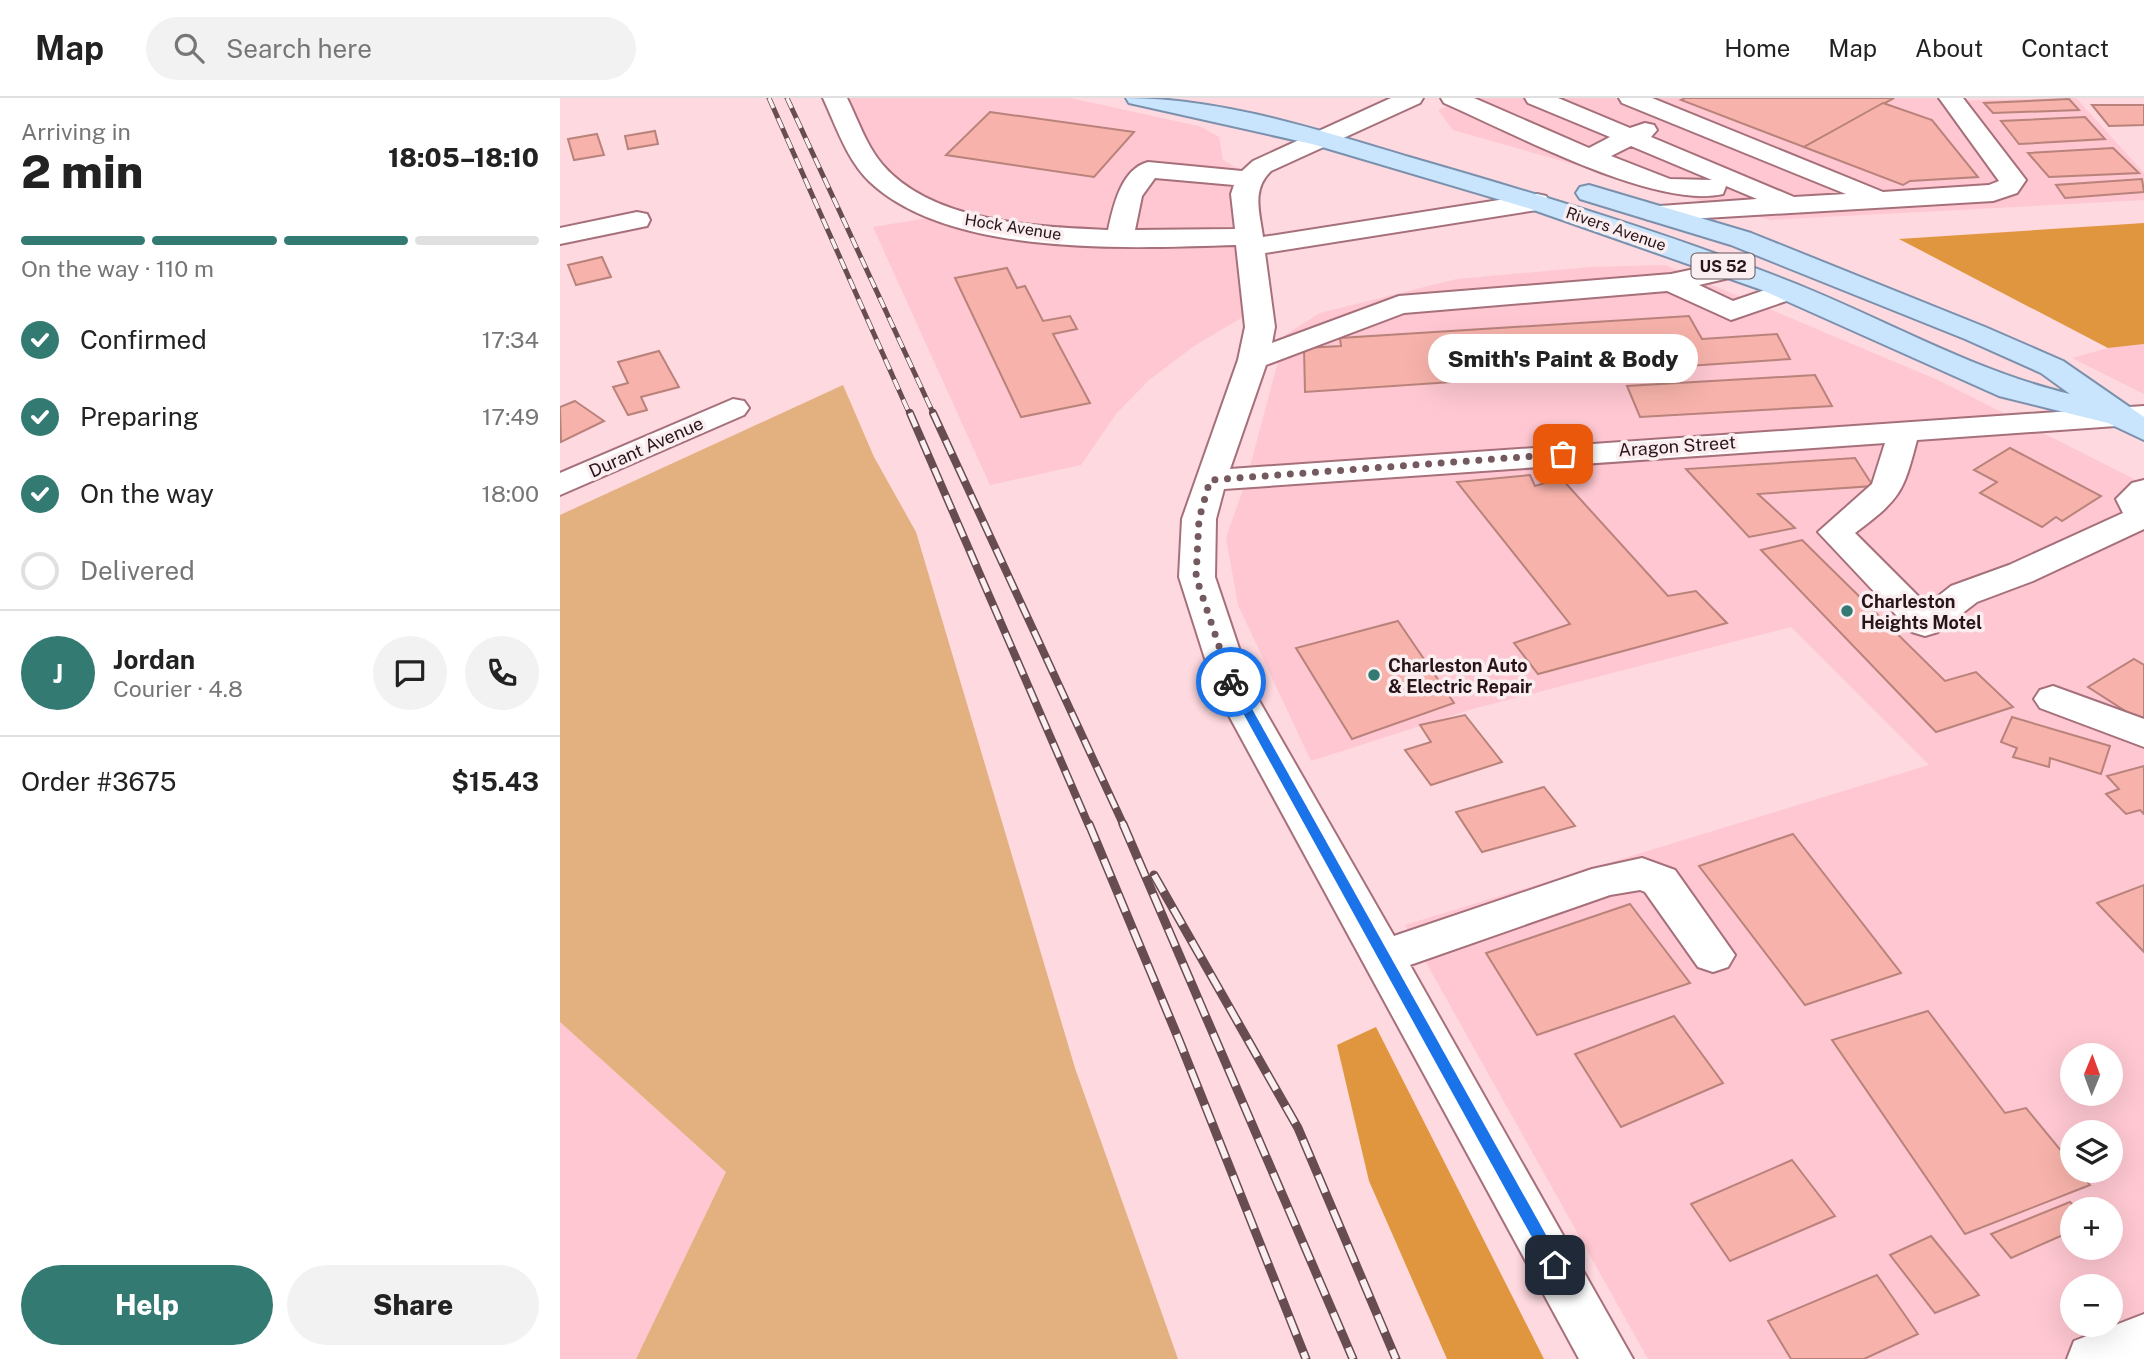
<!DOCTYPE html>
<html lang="en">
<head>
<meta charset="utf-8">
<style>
	:root { --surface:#fff; --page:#f2f2f2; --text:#222; --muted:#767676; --line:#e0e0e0; --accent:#337a73 }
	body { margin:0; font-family:"Public Sans",sans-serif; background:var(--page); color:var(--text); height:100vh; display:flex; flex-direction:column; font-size:26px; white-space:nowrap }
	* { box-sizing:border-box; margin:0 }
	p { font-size:23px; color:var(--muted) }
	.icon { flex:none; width:38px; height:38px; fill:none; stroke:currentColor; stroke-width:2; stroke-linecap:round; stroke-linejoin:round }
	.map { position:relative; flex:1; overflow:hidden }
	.panel { display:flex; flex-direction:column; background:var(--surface); width:560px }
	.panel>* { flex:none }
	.needle { width:46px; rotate:1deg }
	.buttons { position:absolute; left:1500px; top:945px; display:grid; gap:14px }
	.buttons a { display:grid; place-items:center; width:63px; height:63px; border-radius:50%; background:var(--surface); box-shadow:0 7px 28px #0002; font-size:35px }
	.pin { position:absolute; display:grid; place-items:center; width:60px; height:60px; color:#fff; margin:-30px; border-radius:14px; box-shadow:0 4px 10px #0006 }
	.courier { position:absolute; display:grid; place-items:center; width:70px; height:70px; margin:-35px; border:5px solid #1a73e8; border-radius:50%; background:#fff; color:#222; box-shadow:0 2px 9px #0007 }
	.bubble { position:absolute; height:49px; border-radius:24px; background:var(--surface); box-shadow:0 7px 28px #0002; font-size:23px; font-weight:800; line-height:49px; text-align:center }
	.head em { font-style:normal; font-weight:800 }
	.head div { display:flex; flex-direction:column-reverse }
	.head { display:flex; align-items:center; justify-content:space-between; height:119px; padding:0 21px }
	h1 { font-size:46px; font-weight:800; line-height:52px }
	.bar { display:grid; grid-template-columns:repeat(4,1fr); gap:10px 7px; align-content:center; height:84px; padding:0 21px }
	.bar i { height:9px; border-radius:5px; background:var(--line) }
	.bar .on { background:var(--accent) }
	.bar p { grid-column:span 4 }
	.line { display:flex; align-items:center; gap:18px; padding:0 21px; border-top:2px solid var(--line) }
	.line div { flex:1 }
	.round { display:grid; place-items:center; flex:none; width:74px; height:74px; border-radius:37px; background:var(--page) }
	ol { padding:0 21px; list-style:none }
	li { display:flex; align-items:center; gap:21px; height:77px }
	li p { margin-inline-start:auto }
	li .icon { padding:7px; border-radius:50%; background:var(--accent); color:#fff; stroke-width:4 }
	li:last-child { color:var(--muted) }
	li i { width:38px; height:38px; border:4px solid var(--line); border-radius:50% }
	.primary-button { display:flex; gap:14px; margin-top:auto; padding:14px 21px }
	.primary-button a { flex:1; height:80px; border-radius:42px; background:var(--accent); color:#fff; font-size:28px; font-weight:800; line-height:80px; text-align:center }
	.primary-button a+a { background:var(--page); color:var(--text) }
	header { display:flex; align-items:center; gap:42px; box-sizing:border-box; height:98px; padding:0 35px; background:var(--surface); border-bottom:2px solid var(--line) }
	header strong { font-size:33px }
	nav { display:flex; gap:38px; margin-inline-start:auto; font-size:24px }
	.search { width:490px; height:63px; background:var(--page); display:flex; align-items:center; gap:18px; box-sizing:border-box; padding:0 24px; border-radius:38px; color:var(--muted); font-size:26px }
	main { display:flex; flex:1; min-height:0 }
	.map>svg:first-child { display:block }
	.built { fill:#fec7d1; fill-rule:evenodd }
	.green { fill:#e2b17f }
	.forest { fill:#e0963f }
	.building { fill:#f7b3ab; stroke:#b9827b; stroke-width:2 }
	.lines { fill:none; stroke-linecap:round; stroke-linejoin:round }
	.minor-casing { stroke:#a6707b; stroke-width:4 }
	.major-casing { stroke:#7a90ac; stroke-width:4 }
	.minor { fill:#fff; fill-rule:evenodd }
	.major { fill:#c9e4fd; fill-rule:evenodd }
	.rail-far2-casing { stroke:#674d52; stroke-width:5 }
	.rail-far1-casing { stroke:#674d52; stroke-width:8 }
	.rail-casing { stroke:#674d52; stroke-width:9 }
	.rail-far2 { stroke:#faeef0; stroke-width:3.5; stroke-dasharray:11; stroke-linecap:butt }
	.rail-far1 { stroke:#faeef0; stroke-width:5; stroke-dasharray:15; stroke-linecap:butt }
	.rail { stroke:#faeef0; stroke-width:6; stroke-dasharray:19; stroke-linecap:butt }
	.route { fill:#1a73e8 }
	.done { stroke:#74595e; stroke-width:7; stroke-dasharray:0 12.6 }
	.poi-dot { fill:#337a73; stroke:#faeef0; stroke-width:2.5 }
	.labels { text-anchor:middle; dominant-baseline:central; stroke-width:7; stroke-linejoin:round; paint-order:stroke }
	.far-street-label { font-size:16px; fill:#291419; stroke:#faeef0 }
	.shield { fill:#faeef0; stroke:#68555a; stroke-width:2 }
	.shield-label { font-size:16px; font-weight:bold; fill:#291419 }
	.street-label { font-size:18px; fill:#291419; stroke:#faeef0 }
	.poi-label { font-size:18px; font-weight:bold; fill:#291419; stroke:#faeef0; text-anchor:start }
</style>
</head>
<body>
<header>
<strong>Map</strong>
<div class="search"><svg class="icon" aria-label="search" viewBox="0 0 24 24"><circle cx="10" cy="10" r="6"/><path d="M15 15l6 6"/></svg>Search here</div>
<nav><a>Home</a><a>Map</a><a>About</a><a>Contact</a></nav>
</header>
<main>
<section class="panel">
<div class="head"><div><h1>2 min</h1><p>Arriving in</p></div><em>18:05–18:10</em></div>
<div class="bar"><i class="on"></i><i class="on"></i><i class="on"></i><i></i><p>On the way · 110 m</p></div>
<ol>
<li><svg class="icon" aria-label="check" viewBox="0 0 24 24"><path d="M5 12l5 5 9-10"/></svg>Confirmed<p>17:34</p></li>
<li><svg class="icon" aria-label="check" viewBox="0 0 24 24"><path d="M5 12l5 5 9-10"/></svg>Preparing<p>17:49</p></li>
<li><svg class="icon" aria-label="check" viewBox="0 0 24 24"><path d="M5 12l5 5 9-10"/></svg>On the way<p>18:00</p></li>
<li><i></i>Delivered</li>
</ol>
<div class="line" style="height:126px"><b class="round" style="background:var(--accent);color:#fff">J</b><div><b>Jordan</b><p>Courier · 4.8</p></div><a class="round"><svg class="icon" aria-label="chat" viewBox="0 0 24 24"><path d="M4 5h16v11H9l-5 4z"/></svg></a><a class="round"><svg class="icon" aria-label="phone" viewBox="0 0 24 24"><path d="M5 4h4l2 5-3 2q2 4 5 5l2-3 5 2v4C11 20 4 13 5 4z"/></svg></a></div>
<div class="line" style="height:91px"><div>Order #3675</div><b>$15.43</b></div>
<div class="primary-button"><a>Help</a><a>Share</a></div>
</section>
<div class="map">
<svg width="1584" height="1261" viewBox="0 0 1584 1261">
	<rect width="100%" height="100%" fill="#fed9df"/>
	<g class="built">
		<path d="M275,0H510L639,28L659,39L663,62L691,78L698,210L634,248L589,282L556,316L521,367L430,387L313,129L386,117L341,97Z"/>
		<path d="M904,0H1391L1393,3L1516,0L1584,75V102L1210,122L893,32L878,12Z"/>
		<path d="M1105,167L1380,283L1584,386V1261H1088L845,827L1369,667L1231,529L916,610L751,663L678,507L666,440L687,380L725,237L760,215L897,181L1030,169ZM1512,957H1550V996H1512ZM1512,1034H1550V1073H1512ZM1512,1111H1550V1150H1512ZM1512,1188H1550V1227H1512Z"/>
		<path d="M1584,246V296L1512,260L1548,250Z"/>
		<path d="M0,924L166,1074L76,1261H0Z"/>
	</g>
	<path class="green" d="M283,287L314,359L356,434L515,970L618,1261H76L166,1074L0,924V417Z"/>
	<g class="forest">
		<path d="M1584,125V246L1548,250L1339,141Z"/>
		<path d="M816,929L984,1261H887L809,1083L777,947Z"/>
	</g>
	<g class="building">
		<path d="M1125,0H1334L1244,49L1121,2Z"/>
		<path d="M1509,1L1519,12L1433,15L1424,5Z"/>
		<path d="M1323,5L1372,22L1418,79L1350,83L1343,87L1244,49Z"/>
		<path d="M1532,7H1584V27L1549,28Z"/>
		<path d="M430,14L574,34L534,79L386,57Z"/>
		<path d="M1525,19L1545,41L1459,46L1441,23Z"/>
		<path d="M95,33L98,46L68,51L65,38Z"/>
		<path d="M37,36L44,57L14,62L8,41Z"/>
		<path d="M1553,50L1579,75L1489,79L1468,55Z"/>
		<path d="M1582,81L1584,94L1505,100L1496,87Z"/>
		<path d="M42,159L51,179L16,187L8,167Z"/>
		<path d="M447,170L457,190L465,188L483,223L510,218L517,231L493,236L530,305L461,319L395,180Z"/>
		<path d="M1129,218L1142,241L1217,236L1230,261L745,294L744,250L781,248L780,240Z"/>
		<path d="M99,253L119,289L81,299L87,312L68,317L53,289L68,285L58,264Z"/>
		<path d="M1255,277L1272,308L1080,319L1067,288Z"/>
		<path d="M15,303L44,323L1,344L0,309Z"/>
		<path d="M1450,350L1541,398L1502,423L1496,419L1482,429L1420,395L1437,384L1414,372Z"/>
		<path d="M1295,360L1313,388L1198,396L1235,430L1189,439L1126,371Z"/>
		<path d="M970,377L975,388L1001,380L1108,498L1136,493L1167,525L978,576L954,545L1010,526L897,384Z"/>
		<path d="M1242,442L1385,583L1416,574L1453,609L1376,634L1201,452Z"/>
		<path d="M838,523L894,605L792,641L736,550Z"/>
		<path d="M1574,561L1584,567V625L1528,589Z"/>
		<path d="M905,617L942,664L871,687L845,652L871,644L860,627Z"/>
		<path d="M1452,619L1550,648L1541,676L1490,660L1489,669L1453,659L1457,650L1441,644Z"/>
		<path d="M1584,668V716L1580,712L1566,716L1546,696L1559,691L1547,678Z"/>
		<path d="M984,689L1015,728L922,754L896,714Z"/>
		<path d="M1233,736L1341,875L1245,907L1139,768Z"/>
		<path d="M1584,787V854L1537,805Z"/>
		<path d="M1070,806L1130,885L977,937L926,855Z"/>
		<path d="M1368,913L1445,1015L1466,1010L1512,1066V1073H1518L1530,1087L1405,1136L1272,942Z"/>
		<path d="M1114,918L1163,985L1061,1029L1015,956Z"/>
		<path d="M1232,1062L1275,1118L1170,1163L1131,1106Z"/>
		<path d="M1510,1104L1517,1111H1512V1133L1451,1160L1431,1136Z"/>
		<path d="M1371,1138L1419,1197L1375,1215L1330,1157Z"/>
		<path d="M1317,1177L1358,1236L1304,1261H1231L1208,1223Z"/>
	</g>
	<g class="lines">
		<g class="minor-casing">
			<g id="minor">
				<path d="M263,0H287C298,22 306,47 322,66C372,125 478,129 548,132C553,109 561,71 588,64L682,73L693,63L831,0H863L860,5L711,73C691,92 700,115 703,139L977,96L986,98L990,104L986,110L977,112L705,155L715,229L712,245L839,198L1111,176L1172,163L1182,165L1186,171L1182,177L1139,187L1173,203L1228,184L1238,187L1242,193L1238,199L1171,222L1107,193L844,215L706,267L670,371L1584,308V326L1357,342C1343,396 1340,401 1295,435L1367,507L1391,488L1449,467L1563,415L1556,401L1572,385L1584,382V431L1473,483L1417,504L1378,534L1365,538L1352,534L1258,434L1312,386L1325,345L664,391L656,421L655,479L693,592L834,838L1032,771L1082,760L1115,772L1175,857L1168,869L1153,874L1138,869L1085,794L1080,792L1050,797L850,867L1073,1261H1019L655,592L619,479L622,421L678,262L685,229L676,147C572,150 391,160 310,84C287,62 276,28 263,0ZM595,80L674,87L671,96L675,131L575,132L582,98Z"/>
				<path d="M881,0H914L1029,50L1050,39L968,5L965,0H998L1070,30L1085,25L1094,27L1097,32L1091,39L1234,99L1286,96L1062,5L1059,0H1092L1323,94L1429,87L1439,83L1379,0H1403L1466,82L1457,95L1433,103L1095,123L1086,121L1082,115L1086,109L1197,101L1166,88L1163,96C1095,112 951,34 884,5ZM1071,48L1152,82L1110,81L1051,58Z"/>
				<path d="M77,114L87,116L90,122L87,128L0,146V130Z"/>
				<path d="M173,301L184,303L189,310L184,317L0,397V375Z"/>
				<path d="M1493,588L1584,621V649L1480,610L1474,601L1480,592Z"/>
				<path d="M1584,1216V1261H1507L1514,1243Z"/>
			</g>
		</g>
		<g class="major-casing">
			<path id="major" d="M566,0C661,0 758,32 849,59C974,95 1100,133 1221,180C1318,217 1409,272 1510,296L1481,275L1405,241L1171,147L1020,101L1016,95L1020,89L1029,87L1191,135L1425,229L1503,263L1584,319V342L1548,325L1439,298L1202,192L968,110L752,46L578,7L569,5Z"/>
		</g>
		<use href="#minor" class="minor"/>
		<use href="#major" class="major"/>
		<g class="rail-far2-casing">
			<g id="rail-far2">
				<path d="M209,0L350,317"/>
				<path d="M227,0L374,317"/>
			</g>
		</g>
		<g class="rail-far1-casing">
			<g id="rail-far1">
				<path d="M350,315L529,728"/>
				<path d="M373,315L564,728"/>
			</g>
		</g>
		<g class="rail-casing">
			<g id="rail">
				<path d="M529,726L619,942L746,1261"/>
				<path d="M563,726L793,1261"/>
				<path d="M594,777L738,1030L836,1261"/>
			</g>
		</g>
		<use href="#rail-far2" class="rail-far2"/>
		<use href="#rail-far1" class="rail-far1"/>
		<use href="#rail" class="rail"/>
	</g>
	<path class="route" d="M671,580L677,584L1000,1162V1172H990L666,584Z"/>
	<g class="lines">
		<path class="done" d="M671,584L636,479L639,421L650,382L1003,356"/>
	</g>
	<g class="poi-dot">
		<circle cx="1287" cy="513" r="7"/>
		<circle cx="814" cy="577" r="7"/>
	</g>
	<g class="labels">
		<g class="far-street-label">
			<text transform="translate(453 129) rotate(9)">Hock Avenue</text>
			<text transform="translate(1056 131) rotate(19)">Rivers Avenue</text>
		</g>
		<rect class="shield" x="1131.5" y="155.5" width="63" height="25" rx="5"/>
		<g class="shield-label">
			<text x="1163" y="168">US 52</text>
		</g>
		<g class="street-label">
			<text transform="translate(1117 348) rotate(-4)">Aragon Street</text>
			<text transform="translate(86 349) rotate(-24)">Durant Avenue</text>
		</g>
		<g class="poi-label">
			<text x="1301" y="503">Charleston<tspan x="1301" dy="21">Heights Motel</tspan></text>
			<text x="828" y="567">Charleston Auto<tspan x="828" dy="21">&amp; Electric Repair</tspan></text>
		</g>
	</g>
</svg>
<div class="buttons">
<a><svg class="needle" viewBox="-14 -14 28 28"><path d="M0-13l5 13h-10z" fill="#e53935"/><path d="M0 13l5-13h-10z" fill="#767676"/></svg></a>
<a><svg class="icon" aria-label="layers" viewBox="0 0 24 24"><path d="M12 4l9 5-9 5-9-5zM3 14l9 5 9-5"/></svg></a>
<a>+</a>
<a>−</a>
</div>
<div class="pin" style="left:1003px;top:356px;background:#ea580c"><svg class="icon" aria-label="bag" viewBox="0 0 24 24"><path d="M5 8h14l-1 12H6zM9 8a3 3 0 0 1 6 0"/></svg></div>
<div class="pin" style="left:995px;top:1167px;background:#1f2937"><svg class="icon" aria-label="home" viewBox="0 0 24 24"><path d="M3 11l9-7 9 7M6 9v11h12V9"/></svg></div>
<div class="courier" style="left:671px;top:584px"><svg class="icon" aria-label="bike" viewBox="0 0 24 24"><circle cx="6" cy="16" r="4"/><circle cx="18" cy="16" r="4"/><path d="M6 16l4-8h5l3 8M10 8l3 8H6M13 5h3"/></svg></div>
<div class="bubble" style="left:868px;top:236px;width:270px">Smith's Paint &amp; Body</div>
</div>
</main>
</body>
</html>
